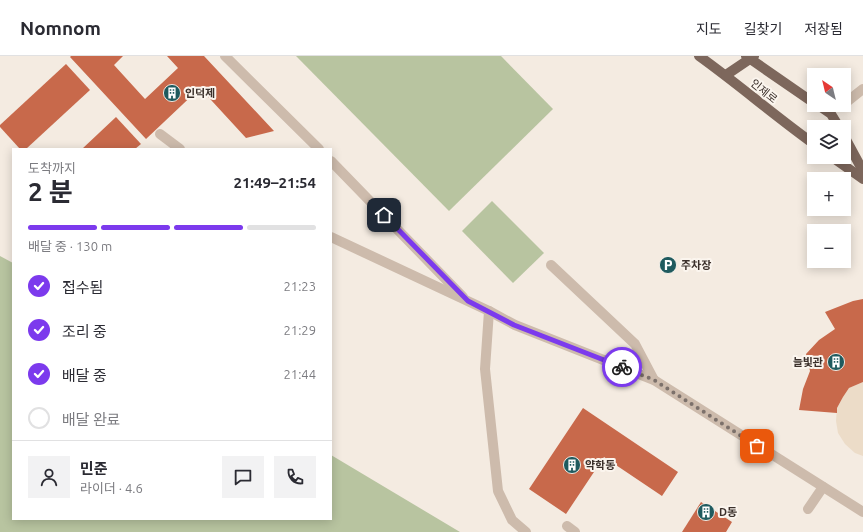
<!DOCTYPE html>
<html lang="ko">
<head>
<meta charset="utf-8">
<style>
	:root { --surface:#fff; --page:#f2f2f3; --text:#2b2b33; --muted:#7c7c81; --line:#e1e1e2; --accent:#7c3aed }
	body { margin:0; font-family:Ubuntu,"Noto Sans KR",sans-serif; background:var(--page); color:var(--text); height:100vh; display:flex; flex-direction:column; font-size:15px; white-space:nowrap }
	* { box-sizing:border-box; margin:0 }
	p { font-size:13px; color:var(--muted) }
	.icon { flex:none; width:22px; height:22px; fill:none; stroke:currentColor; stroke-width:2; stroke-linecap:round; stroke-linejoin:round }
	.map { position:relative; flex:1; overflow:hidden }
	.side { position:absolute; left:12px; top:92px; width:320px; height:372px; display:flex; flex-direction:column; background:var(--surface); border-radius:0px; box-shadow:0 2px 10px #0003 }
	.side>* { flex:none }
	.needle { width:26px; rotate:325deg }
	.buttons { position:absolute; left:807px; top:12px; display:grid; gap:8px }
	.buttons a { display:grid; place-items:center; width:44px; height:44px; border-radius:0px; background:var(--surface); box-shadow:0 2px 10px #0003; font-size:20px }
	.pin { position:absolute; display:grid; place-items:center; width:34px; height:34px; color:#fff; margin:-17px; border-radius:8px; box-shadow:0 2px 6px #0006 }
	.courier { position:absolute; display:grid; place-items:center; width:40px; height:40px; margin:-20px; border:3px solid #7c3aed; border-radius:50%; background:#fff; color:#222; box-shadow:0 1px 5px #0007 }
	.head em { font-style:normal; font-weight:700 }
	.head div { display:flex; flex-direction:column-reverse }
	.head { display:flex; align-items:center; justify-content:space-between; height:68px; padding:0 16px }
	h1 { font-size:26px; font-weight:700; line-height:30px }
	.bar { display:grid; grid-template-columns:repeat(4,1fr); gap:6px 4px; align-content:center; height:48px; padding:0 16px }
	.bar i { height:5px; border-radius:3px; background:var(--line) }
	.bar .selected { background:var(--accent) }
	.bar p { grid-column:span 4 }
	.line { display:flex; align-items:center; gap:10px; padding:0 16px; border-top:1px solid var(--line) }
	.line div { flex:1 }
	.round { display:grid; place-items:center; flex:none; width:42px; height:42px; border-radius:0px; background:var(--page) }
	ol { padding:0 16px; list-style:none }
	li { display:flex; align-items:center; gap:12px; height:44px }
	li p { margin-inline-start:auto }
	li .icon { padding:4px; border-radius:50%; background:var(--accent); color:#fff; stroke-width:4 }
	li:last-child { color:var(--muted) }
	li i { width:22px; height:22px; border:2px solid var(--line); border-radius:50% }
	header { display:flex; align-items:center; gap:24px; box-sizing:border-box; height:56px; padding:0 20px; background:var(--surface); border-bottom:1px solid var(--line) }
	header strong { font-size:19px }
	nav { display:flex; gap:22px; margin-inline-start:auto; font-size:14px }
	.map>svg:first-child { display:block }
	.green { fill:#b8c4a0 }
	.plaza { fill:#ecdcc8 }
	.building { fill:#c8694b }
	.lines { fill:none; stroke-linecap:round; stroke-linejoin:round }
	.minor { stroke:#cdbbac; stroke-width:10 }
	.major { stroke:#7d675c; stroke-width:10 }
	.done { stroke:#7c716b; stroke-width:4; stroke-dasharray:0 7.2 }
	.route { stroke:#7c3aed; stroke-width:5 }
	.labels { text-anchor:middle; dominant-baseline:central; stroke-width:4; stroke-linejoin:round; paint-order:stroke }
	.street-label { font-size:11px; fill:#3b302b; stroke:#fbf5ee }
	.poi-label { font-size:11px; font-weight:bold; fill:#3b302b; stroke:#fbf5ee; text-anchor:start }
</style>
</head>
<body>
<header>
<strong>Nomnom</strong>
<nav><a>지도</a><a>길찾기</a><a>저장됨</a></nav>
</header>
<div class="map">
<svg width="863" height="476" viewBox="0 0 863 476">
	<rect width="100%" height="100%" fill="#f4ebe1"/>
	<g class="green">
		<path d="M296,0H501L553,53L449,155Z"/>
		<path d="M492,145L544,197L513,227L462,175Z"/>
		<path d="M0,200L13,207V463H331V399L460,476H0Z"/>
	</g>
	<path class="plaza" d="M863,326V400L855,397L845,388L838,377L836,365L837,352L843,341L849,332Z"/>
	<g class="building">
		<path d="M71,0H123L114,9L145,43L178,12L167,0H204L274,75L246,82L200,32L146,83L70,1Z"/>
		<path d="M66,8L90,34L26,93H20L0,71V69Z"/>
		<path d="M116,61L141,88L135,93H82Z"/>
		<path d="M863,243V326L849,332L843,341L837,352V357L799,354L803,333L810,315L806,298L819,284L835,273L825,256L853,245Z"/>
		<path d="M583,352L678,416L662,440L604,401L566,458L529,433Z"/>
		<path d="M701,446L732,466L726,476H682Z"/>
	</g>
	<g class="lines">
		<g class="minor">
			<path d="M225,0L319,93"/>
			<path d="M844,48L863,33"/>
			<path d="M160,78L180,93"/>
			<path d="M331,105L463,241"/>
			<path d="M331,181L489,255L515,269L654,324L863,456"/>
			<path d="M551,209L635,288L654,324"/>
			<path d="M489,255L485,313L498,435L512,464L526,476"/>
			<path d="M808,453L823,431"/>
			<path d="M567,470L575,476"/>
		</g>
		<g class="major">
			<path d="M699,0C738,28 775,60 814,88"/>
			<path d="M746,0L814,47"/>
			<path d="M726,19L754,0"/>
			<path d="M818,49L831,58L839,71"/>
			<path d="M844,80L863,115"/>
			<path d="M832,101L863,123"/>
		</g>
	</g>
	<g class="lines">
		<path class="done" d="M622,311L654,324L757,390"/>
		<path class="route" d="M384,159L468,245L514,269L622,311"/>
	</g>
	<defs>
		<g id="building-disc" transform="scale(0.9)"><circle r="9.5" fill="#1f5a5e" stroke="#fbf5ee"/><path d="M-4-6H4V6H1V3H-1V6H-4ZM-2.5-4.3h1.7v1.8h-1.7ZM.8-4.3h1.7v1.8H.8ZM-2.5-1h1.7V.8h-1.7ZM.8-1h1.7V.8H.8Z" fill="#fff"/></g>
		<g id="parking-disc" transform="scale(0.9)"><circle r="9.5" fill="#1f5a5e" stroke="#fbf5ee"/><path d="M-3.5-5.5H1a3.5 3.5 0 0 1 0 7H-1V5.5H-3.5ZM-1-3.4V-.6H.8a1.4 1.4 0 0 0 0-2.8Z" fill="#fff"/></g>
	</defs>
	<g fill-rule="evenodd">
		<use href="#building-disc" x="172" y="37"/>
		<use href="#parking-disc" x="668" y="209"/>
		<use href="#building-disc" x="836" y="306"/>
		<use href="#building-disc" x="572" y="409"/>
		<use href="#building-disc" x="706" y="456"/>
	</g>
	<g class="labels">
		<g class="street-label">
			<text transform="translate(764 35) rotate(39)">인제로</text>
		</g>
		<g class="poi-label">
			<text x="185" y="37">인덕제</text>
			<text x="681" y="209">주차장</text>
			<text x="823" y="306" text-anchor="end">늘빛관</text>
			<text x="585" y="409">약학동</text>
			<text x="719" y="456">D동</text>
		</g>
	</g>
</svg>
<div class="buttons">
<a><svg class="needle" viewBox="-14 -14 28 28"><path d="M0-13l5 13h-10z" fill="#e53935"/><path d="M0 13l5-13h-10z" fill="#7c7c81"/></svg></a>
<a><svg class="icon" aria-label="layers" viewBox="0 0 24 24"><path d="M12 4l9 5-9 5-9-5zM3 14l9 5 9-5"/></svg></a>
<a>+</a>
<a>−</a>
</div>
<div class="pin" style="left:757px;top:390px;background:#ea580c"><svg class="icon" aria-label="bag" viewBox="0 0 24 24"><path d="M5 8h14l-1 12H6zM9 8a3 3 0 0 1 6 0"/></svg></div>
<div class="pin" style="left:384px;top:159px;background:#1f2937"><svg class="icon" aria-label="home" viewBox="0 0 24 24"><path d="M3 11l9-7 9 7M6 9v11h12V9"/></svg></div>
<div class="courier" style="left:622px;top:311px"><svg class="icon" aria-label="bike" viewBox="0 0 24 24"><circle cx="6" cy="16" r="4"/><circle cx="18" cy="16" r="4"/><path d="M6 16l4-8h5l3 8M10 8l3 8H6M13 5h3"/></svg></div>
<section class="side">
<div class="head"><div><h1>2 분</h1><p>도착까지</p></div><em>21:49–21:54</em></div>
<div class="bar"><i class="selected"></i><i class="selected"></i><i class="selected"></i><i></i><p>배달 중 · 130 m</p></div>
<ol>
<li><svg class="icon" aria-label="check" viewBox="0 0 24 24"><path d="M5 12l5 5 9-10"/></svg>접수됨<p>21:23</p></li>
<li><svg class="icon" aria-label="check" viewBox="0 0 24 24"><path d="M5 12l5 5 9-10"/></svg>조리 중<p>21:29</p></li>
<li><svg class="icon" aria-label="check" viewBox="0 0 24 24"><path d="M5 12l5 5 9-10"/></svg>배달 중<p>21:44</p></li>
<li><i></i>배달 완료</li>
</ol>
<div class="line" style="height:72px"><a class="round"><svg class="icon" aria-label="person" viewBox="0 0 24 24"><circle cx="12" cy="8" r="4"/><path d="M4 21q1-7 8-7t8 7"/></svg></a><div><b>민준</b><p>라이더 · 4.6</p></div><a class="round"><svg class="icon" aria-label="chat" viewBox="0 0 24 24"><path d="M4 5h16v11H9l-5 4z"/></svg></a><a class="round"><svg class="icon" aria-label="phone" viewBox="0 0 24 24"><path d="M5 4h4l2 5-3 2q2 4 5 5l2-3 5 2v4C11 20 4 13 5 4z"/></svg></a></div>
</section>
</div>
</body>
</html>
